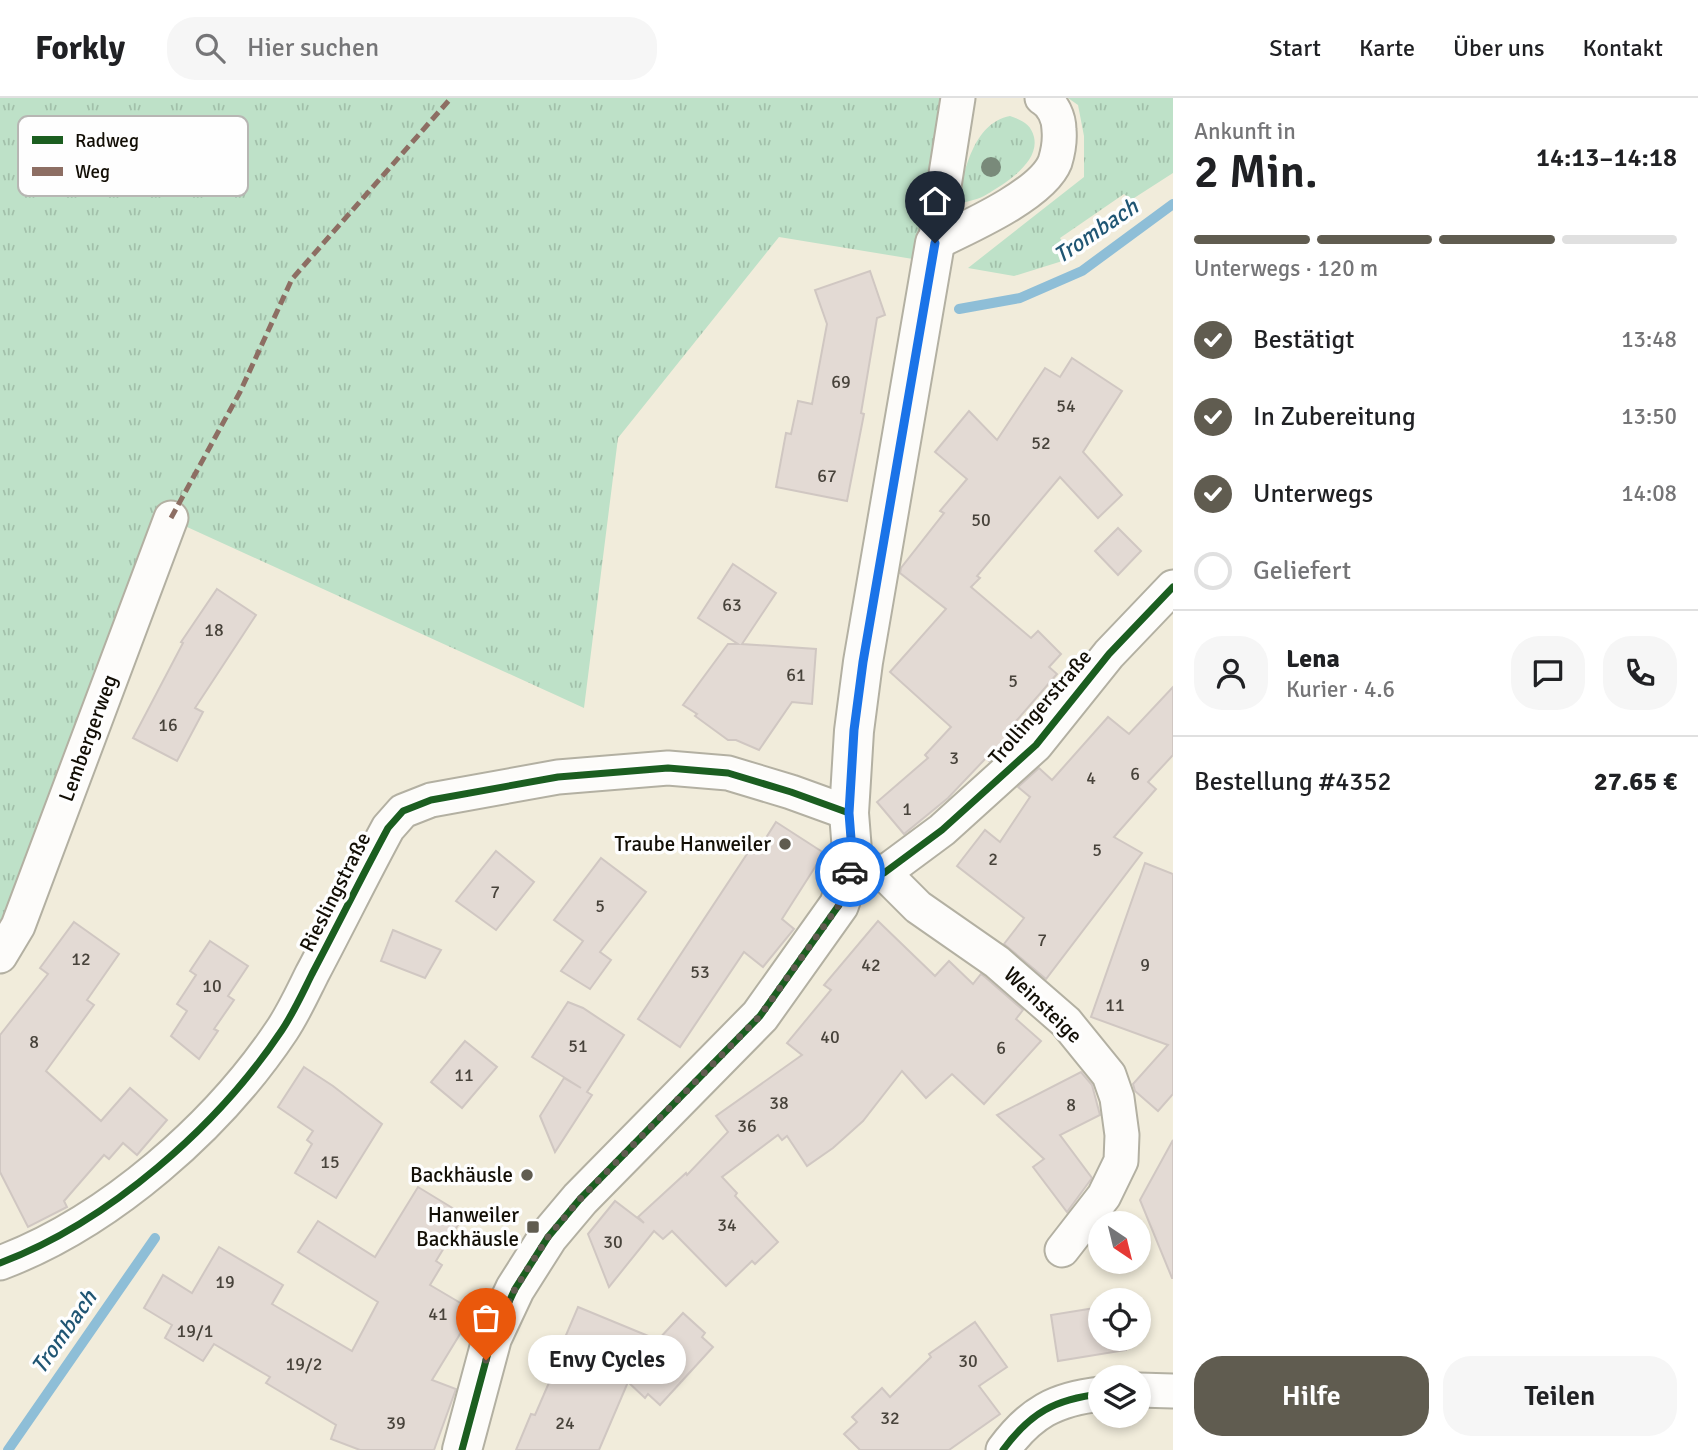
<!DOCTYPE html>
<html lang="de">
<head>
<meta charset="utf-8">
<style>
	:root { --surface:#fff; --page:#f6f6f6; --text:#202124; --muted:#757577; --line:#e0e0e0; --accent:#605c50 }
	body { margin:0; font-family:Signika,sans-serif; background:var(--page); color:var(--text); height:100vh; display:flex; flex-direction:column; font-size:26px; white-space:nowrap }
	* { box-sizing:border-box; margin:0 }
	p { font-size:23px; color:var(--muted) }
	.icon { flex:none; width:38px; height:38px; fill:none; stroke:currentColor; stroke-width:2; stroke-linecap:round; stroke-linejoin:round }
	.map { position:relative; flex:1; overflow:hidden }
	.sheet { display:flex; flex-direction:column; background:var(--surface); width:525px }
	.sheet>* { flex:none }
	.needle { width:46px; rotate:145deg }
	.fabs { position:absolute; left:1088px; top:1113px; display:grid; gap:14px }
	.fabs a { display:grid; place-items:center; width:63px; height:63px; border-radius:50%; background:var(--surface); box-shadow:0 4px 10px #0003; font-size:35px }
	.pin { position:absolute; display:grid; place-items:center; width:60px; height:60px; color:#fff; margin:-72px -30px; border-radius:50% 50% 50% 0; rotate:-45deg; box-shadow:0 0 7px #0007 }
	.pin .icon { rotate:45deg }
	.courier { position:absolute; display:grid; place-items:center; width:70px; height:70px; margin:-35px; border:5px solid #1a73e8; border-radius:50%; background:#fff; color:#222; box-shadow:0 2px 9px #0007 }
	.bubble { position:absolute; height:49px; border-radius:24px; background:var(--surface); box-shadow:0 4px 10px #0003; font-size:23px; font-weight:600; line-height:49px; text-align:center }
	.overview em { font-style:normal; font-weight:600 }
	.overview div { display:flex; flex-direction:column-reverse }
	.overview { display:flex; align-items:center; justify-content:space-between; height:119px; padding:0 21px }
	h1 { font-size:46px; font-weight:600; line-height:52px }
	.bar { display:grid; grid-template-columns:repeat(4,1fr); gap:10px 7px; align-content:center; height:84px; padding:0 21px }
	.bar i { height:9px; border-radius:5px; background:var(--line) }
	.bar .selected { background:var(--accent) }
	.bar p { grid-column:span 4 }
	.line { display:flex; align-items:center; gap:18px; padding:0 21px; border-top:2px solid var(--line) }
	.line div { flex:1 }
	.round { display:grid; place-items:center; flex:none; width:74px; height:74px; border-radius:28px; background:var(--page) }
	ol { padding:0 21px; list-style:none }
	li { display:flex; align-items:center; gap:21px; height:77px }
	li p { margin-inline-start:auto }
	li .icon { padding:7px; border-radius:50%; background:var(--accent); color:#fff; stroke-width:4 }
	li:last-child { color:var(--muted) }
	li i { width:38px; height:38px; border:4px solid var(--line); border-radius:50% }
	.primary-button { display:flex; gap:14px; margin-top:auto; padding:14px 21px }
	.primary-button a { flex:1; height:80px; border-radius:28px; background:var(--accent); color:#fff; font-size:28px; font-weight:600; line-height:80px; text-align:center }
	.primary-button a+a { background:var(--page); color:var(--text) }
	header { display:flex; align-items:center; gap:42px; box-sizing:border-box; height:98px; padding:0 35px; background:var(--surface); border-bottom:2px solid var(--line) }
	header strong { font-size:33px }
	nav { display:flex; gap:38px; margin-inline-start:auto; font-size:24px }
	.search { width:490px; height:63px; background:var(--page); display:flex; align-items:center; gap:18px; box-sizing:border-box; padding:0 24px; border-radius:28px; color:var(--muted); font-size:26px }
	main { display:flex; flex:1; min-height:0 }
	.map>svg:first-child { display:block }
	.grass { fill:url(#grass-tufts) }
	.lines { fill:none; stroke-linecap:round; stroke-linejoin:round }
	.stream { stroke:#8ebed7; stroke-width:10 }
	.building { fill:#e3dad4; stroke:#d0c7c2; stroke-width:2 }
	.street-casing { stroke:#b3b0a2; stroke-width:37 }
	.secondary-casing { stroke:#b3b0a2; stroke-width:42 }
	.street { stroke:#fdfcfa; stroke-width:33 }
	.secondary { stroke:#fdfcfa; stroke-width:38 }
	.quiet { stroke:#8d6e63; stroke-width:5; stroke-dasharray:10 5; stroke-linecap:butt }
	.cycleway-casing { stroke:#fefefe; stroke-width:11 }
	.cycleway { stroke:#1b5e20; stroke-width:7 }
	.tree { fill:#798a7a }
	.done { stroke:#605c50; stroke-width:7; stroke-dasharray:0 12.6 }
	.route { stroke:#1a73e8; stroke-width:9 }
	.poi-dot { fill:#605c50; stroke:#fefefe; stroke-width:2.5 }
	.labels { text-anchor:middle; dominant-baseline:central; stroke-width:7; stroke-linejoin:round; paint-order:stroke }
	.number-label { font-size:18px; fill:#48433b }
	.street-label { font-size:21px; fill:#120e05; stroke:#fefefe }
	.poi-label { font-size:21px; fill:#120e05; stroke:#fefefe; text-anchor:end }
	.water-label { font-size:23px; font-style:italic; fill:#1f5573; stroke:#fefefe }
	.key { fill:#fefefe; stroke:#b7b6b3; stroke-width:2 }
	.key-label { font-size:19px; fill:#120e05 }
</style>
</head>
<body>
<header>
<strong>Forkly</strong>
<div class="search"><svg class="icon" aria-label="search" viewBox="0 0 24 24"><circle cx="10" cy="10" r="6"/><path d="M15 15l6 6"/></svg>Hier suchen</div>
<nav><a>Start</a><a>Karte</a><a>Über uns</a><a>Kontakt</a></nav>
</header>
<main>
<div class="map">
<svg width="1173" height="1352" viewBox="0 0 1173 1352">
	<defs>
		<pattern id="grass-tufts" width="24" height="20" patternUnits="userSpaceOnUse" patternTransform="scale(1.75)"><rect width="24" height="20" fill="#bee1c8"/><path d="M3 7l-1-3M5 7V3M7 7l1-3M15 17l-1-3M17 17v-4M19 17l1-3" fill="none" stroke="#a2c0aa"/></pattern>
	</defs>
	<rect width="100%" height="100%" fill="#f1ecdb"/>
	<g class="grass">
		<path d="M0,0H945L919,162L779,139L618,340L584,610L163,418L0,843Z"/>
		<path d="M1068,0H1173V75L1131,102L1124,96L1060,140L1072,160L1014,178L968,170L1084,79V38L1078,7Z"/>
		<path d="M1010,18C1022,22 1031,26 1034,39C1040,65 1004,86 984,98C976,102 965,104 957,106C964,74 973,25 1010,18Z"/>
	</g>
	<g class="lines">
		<g class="stream">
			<path d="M959,211L1020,200L1082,173L1173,106"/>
			<path d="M8,1352L155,1140"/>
		</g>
	</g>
	<g class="building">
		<path d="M870,173L885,217L877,220L861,315L864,316L847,403L776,389L786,335L791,336L798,303L812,306L827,226L815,192Z"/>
		<path d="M1072,260L1122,293L1083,354L1122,397L1098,420L1060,379L977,478L980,480L971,489L1031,540L1038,533L1061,556L1049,569L1057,576L1004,637L1011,644L989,663L986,660L948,700L904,736L877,704L928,660L925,657L951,629L890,574L946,511L900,475L901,470L944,415L940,413L967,381L935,354L969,313L997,342L1045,270L1060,279Z"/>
		<path d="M1118,430L1141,453L1118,477L1095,453Z"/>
		<path d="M733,466L776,495L742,546L816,551L812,606L792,604L759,652L736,642H728L695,618L697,616L683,607L728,546H738L698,520Z"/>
		<path d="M217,491L256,517L195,610L203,614L177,663L133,640L183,545L181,544Z"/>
		<path d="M1173,589V657L1148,684L1156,691L1114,739L1142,755L1046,881L1004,846L1024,820L957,768L985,732L1000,744L1030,699L1018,689L1039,670L1052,682L1108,619L1129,636Z"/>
		<path d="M776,724L824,755L782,821L794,831L763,869L744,854L680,949L638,921L751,750L757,754Z"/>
		<path d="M496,753L534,784L496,832L456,803Z"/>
		<path d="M601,760L646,794L600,854L611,862L590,891L561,873L583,843L554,822Z"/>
		<path d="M1145,765L1173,776V996L1158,1013L1135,993L1133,986L1168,947L1091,919Z"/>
		<path d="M878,823L935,878L949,863L973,886L981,876L985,879L1023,912L1016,921L1041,943L984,1006L952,976L926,1000L902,973L863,1023L833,1050L807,1068L787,1038L782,1042L778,1037L722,1079L737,1095L735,1098L778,1144L755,1166L752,1163L726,1188L672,1133L663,1141L654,1133L609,1189L588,1136L615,1103L644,1125L638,1119L686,1075L687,1077L728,1034L716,1018L802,957L787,945L831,892L824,887Z"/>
		<path d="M74,824L119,856L87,902L94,907L46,973L101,1023L130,990L167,1022L137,1057L123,1045L109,1061L104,1057L64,1103L67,1109L28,1129L0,1074V937L48,876L40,870Z"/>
		<path d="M393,832L441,852L425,880L381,863Z"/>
		<path d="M210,843L248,868L228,898L234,902L214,931L218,933L199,961L171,938L187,913L177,906L196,877L190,873Z"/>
		<path d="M568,904L583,910L624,937L587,994L592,997L555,1054L540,1018L564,980L581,990L532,959Z"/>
		<path d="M465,943L497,969L462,1010L431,984Z"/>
		<path d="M304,969L333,988L382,1026L336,1100L295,1075L312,1046L307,1042L313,1033L278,1009Z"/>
		<path d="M1081,974L1092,987L1100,1017L1060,1037L1092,1080L1067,1114L1033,1069L1044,1061L997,1017Z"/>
		<path d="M1173,1042V1180H1172L1140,1102Z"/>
		<path d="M418,1089L464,1117L436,1163L442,1167L430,1187L474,1213L432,1282L456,1291L434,1352H360L331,1341L336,1327L266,1285L270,1279L214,1246L203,1263L165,1240L172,1227L144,1210L163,1177L192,1195L219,1149L283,1187L272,1206L352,1253L378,1204L298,1154L318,1123L375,1159Z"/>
		<path d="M1101,1134V1160L1091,1146Z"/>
		<path d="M578,1209L658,1242L683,1215L705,1235L702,1239L713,1249L660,1307L648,1296L645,1300L628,1284L599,1352H516L531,1316L535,1317L561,1257L558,1256Z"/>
		<path d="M1101,1209V1241H1124L1126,1252L1058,1263L1051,1217Z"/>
		<path d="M975,1224L1007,1269L979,1288L1000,1316L949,1352H860L844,1336L857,1324L852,1319L882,1290L890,1299L931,1259L929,1256Z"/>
	</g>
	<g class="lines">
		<g class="street-casing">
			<g id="street">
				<path d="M935,145C966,130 1042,97 1055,64C1058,54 1060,42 1059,32C1059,20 1053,6 1042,0"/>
				<path d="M935,145L958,0"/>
				<path d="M862,769L884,775L942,732L1036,647L1109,556L1173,489"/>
				<path d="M884,775L918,809L997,864L1066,924L1109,977L1117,1000L1122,1037L1121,1063L1104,1098L1062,1152"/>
				<path d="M0,858L18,828L171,420"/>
				<path d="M0,1165C109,1124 218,1028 282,932C294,914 303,894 312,876C338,827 362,778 388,730L403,713L431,702L558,679L668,670L728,675L791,694L849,715"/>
				<path d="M1139,1292L1173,1293"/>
				<path d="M1003,1352C1030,1315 1055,1301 1101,1296"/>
			</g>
		</g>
		<g class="secondary-casing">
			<path id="secondary" d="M462,1352L492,1240L515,1191L548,1139L580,1101L760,918L839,807L853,766L849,715L854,633L863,564L935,145"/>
		</g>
		<use href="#street" class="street"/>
		<use href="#secondary" class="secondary"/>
		<path class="quiet" d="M171,420L240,294L292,181L451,0"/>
		<g class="cycleway-casing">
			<g id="cycleway">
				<path d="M853,766L884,775L942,732L1036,647L1109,556L1173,489"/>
				<path d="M0,1165C109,1124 218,1028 282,932C294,914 303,894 312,876C338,827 362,778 388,730L403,713L431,702L558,679L668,670L728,675L791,694L849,715L853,766L839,807L760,918L580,1101L548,1139L515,1191L492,1240L462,1352"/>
				<path d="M1003,1352C1030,1315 1055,1301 1101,1296"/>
			</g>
		</g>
		<use href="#cycleway" class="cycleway"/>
	</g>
	<circle class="tree" cx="991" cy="69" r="10"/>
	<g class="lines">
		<path class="done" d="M486,1262L492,1240L515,1191L548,1139L580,1101L760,918L839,807L850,774"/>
		<path class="route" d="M850,774L853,766L849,715L854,632L863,564L935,145"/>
	</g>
	<g class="poi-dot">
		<circle cx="785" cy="746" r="7"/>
		<circle cx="527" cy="1077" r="7"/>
		<rect x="526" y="1122" width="14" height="14" rx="3.5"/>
	</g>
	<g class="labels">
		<g class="number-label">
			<text x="841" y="284">69</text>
			<text x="1066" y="308">54</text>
			<text x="1041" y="345">52</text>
			<text x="827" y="378">67</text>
			<text x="981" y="422">50</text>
			<text x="732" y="507">63</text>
			<text x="214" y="532">18</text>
			<text x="796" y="577">61</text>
			<text x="1013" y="583">5</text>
			<text x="168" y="627">16</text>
			<text x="954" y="660">3</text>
			<text x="1135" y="676">6</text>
			<text x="1091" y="680">4</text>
			<text x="907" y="711">1</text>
			<text x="1097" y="752">5</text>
			<text x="993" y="761">2</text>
			<text x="495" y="794">7</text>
			<text x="600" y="808">5</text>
			<text x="1042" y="842">7</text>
			<text x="81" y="861">12</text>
			<text x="871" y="867">42</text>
			<text x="1145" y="867">9</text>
			<text x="700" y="874">53</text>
			<text x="212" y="888">10</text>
			<text x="1115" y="907">11</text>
			<text x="830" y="939">40</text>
			<text x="34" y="944">8</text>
			<text x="578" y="948">51</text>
			<text x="1001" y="950">6</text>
			<text x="464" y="977">11</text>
			<text x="779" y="1005">38</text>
			<text x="1071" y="1007">8</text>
			<text x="747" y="1028">36</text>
			<text x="330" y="1064">15</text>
			<text x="727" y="1127">34</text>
			<text x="613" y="1144">30</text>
			<text x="225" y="1184">19</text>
			<text x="438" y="1216">41</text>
			<text x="195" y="1233">19/1</text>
			<text x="968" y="1263">30</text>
			<text x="304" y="1266">19/2</text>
			<text x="890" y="1320">32</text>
			<text x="396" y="1325">39</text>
			<text x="565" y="1325">24</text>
		</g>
		<g class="street-label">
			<text transform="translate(1040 609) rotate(-49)">Trollingerstraße</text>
			<text transform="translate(88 640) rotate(-70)">Lembergerweg</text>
			<text transform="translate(335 794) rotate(-63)">Rieslingstraße</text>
			<text transform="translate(1043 907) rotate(44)">Weinsteige</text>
		</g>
		<g class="poi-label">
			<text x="771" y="746">Traube Hanweiler</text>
			<text x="513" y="1077">Backhäusle</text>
			<text x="519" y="1117">Hanweiler<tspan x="519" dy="24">Backhäusle</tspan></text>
		</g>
		<g class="water-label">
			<text transform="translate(1096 133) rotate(-34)">Trombach</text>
			<text transform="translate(64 1234) rotate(-55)">Trombach</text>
		</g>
	</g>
	<rect x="18" y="18" width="230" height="80" rx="10" class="key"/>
	<rect x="32" y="38" width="31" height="8" fill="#1b5e20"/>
	<rect x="32" y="69" width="31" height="9" fill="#8d6e63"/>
	<g class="key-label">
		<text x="75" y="49">Radweg</text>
		<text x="75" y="80">Weg</text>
	</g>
</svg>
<div class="fabs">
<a><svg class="needle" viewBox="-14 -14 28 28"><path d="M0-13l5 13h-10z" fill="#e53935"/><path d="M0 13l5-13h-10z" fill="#757577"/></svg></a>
<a><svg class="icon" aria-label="locate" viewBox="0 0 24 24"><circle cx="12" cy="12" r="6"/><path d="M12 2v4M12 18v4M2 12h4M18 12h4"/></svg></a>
<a><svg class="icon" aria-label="layers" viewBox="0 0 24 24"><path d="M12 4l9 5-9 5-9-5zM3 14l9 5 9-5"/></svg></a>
</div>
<div class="pin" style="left:486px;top:1262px;background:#ea580c"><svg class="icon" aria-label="bag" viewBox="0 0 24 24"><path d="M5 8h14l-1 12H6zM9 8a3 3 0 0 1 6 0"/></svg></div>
<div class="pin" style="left:935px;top:145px;background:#1f2937"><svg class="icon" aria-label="home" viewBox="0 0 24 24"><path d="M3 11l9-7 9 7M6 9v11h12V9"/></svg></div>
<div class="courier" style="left:850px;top:774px"><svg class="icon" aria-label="car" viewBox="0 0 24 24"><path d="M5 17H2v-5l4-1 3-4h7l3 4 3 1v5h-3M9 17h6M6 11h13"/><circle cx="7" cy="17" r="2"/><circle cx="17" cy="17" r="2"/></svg></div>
<div class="bubble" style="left:528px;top:1237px;width:158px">Envy Cycles</div>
</div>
<section class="sheet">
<div class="overview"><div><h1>2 Min.</h1><p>Ankunft in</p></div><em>14:13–14:18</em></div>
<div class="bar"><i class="selected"></i><i class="selected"></i><i class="selected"></i><i></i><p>Unterwegs · 120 m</p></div>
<ol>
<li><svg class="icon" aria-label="check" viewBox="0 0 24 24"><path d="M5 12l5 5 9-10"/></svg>Bestätigt<p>13:48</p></li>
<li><svg class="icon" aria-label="check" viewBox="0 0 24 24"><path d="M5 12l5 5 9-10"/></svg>In Zubereitung<p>13:50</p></li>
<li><svg class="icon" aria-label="check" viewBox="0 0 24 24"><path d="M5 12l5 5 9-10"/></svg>Unterwegs<p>14:08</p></li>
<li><i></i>Geliefert</li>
</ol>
<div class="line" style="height:126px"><a class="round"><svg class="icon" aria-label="person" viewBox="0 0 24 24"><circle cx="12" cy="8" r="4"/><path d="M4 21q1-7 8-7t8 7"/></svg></a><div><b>Lena</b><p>Kurier · 4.6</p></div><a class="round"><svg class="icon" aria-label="chat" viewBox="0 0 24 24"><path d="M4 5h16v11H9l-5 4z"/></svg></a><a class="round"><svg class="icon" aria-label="phone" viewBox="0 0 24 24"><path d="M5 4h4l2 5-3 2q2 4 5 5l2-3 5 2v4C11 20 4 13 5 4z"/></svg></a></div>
<div class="line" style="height:91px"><div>Bestellung #4352</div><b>27.65 €</b></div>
<div class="primary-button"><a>Hilfe</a><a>Teilen</a></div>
</section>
</main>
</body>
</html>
